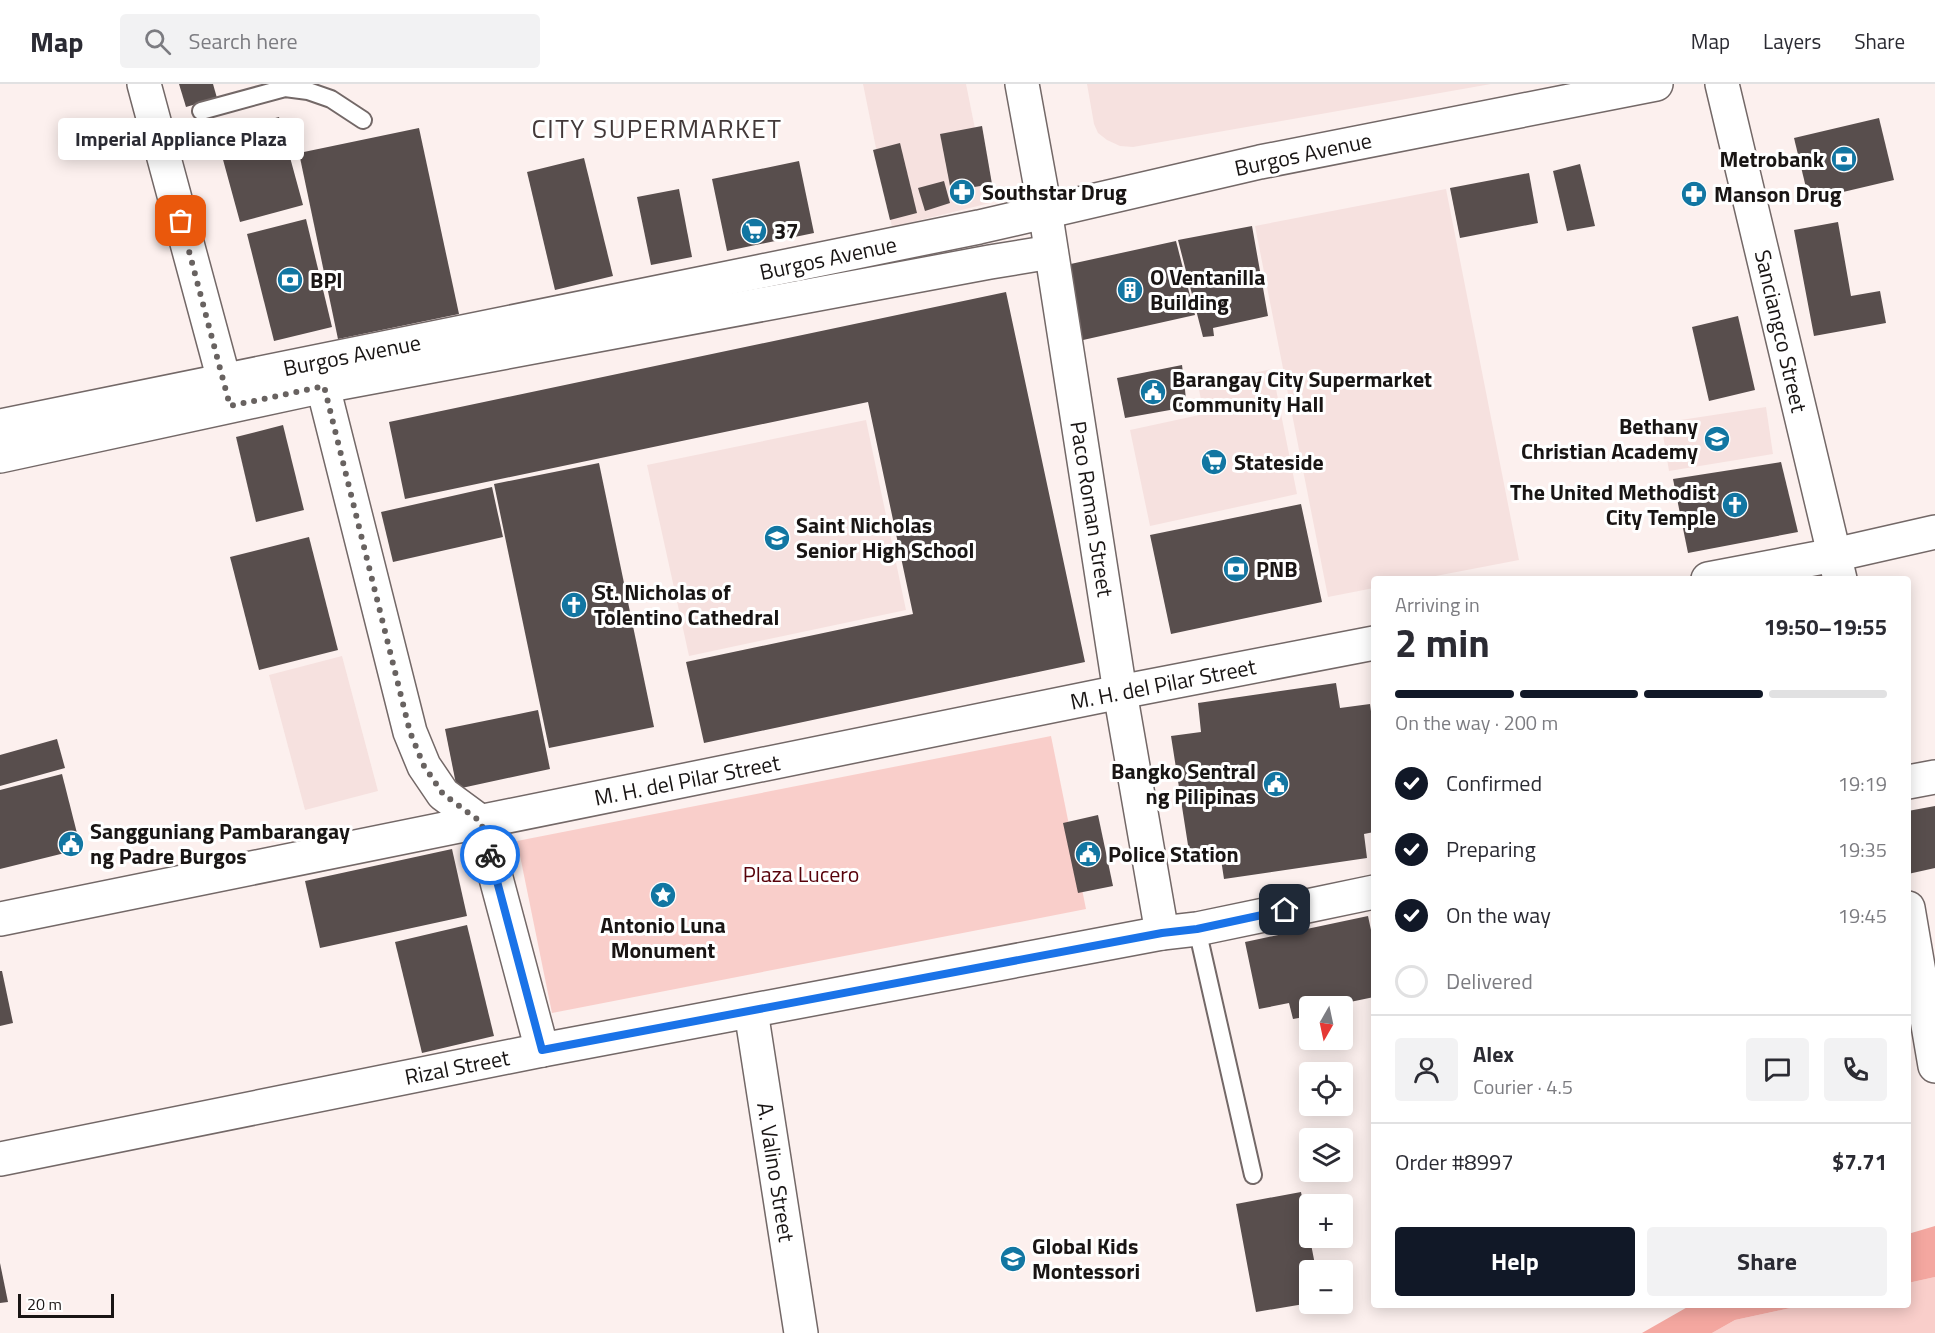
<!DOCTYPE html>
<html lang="en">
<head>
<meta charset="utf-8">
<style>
	:root { --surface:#fff; --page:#f2f2f3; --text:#2b2b33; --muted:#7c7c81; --line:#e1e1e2; --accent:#111827 }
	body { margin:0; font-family:"Titillium Web",sans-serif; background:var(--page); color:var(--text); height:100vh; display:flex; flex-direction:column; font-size:22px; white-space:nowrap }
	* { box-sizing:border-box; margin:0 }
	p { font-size:20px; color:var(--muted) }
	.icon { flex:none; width:33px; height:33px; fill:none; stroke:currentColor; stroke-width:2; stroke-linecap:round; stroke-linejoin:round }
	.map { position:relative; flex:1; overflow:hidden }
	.side { position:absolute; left:1371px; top:492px; width:540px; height:732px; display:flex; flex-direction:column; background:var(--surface); border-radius:6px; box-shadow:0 3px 15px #0003 }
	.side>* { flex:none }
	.needle { width:39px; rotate:189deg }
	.controls { position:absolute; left:1299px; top:912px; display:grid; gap:12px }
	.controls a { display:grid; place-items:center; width:54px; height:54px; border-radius:6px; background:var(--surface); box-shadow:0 3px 15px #0003; font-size:30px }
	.scale { position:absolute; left:18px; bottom:15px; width:96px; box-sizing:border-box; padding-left:6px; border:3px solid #191514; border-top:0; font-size:16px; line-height:21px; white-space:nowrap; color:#191514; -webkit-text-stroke:4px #fff; paint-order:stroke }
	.pin { position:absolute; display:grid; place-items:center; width:51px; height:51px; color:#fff; margin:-26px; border-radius:12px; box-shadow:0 3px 9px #0006 }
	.courier { position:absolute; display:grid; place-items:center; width:60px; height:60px; margin:-30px; border:4px solid #1a73e8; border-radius:50%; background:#fff; color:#222; box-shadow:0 2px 8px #0007 }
	.bubble { position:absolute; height:42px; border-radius:6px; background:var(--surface); box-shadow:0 3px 15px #0003; font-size:20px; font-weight:700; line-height:42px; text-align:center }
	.head em { font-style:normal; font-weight:700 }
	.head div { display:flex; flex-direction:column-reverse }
	.head { display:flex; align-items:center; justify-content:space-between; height:102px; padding:0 24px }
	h1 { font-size:39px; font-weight:700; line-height:45px }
	.bar { display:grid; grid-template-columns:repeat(4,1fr); gap:9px 6px; align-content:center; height:72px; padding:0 24px }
	.bar i { height:8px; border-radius:4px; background:var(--line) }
	.bar .active { background:var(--accent) }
	.bar p { grid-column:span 4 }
	.line { display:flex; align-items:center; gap:15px; padding:0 24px; border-top:2px solid var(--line) }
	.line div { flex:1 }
	.round { display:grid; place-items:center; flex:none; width:63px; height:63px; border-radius:6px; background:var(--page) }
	ol { padding:0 24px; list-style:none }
	li { display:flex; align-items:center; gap:18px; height:66px }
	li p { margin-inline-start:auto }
	li .icon { padding:6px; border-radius:50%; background:var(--accent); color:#fff; stroke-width:4 }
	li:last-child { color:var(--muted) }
	li i { width:33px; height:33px; border:3px solid var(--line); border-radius:50% }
	.cta { display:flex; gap:12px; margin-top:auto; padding:12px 24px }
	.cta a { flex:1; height:69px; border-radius:6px; background:var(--accent); color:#fff; font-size:24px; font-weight:700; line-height:69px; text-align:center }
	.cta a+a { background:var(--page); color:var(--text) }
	header { display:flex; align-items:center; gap:36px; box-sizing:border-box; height:84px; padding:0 30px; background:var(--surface); border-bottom:2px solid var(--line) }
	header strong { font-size:28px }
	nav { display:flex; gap:33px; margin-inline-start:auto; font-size:21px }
	.search { width:420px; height:54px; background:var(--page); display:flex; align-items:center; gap:15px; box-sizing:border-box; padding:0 21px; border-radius:6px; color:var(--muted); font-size:22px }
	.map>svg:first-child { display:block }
	.built { fill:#f6e1df }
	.green { fill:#f9ceca }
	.water { fill:#f4a7a0 }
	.building { fill:#584e4d }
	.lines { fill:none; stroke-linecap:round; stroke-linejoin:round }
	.service-casing { stroke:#736867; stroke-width:20 }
	.minor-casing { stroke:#736867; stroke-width:36 }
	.tertiary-casing { stroke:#736867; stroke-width:36 }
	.secondary-casing { stroke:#736867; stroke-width:36 }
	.service { stroke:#fff; stroke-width:16 }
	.minor { stroke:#fff; stroke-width:33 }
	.tertiary { stroke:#fff; stroke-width:33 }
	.secondary { stroke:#fff; stroke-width:33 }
	.done { stroke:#686260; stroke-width:6; stroke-dasharray:0 10.8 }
	.route { stroke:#1a73e8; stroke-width:8 }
	.labels { text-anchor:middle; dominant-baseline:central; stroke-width:6; stroke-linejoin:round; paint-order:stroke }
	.street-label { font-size:22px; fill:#191514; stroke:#fff }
	.poi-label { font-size:22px; font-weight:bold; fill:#191514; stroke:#fff; text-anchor:start }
	.park-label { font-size:22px; fill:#58020a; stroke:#fff }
	.quarter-label { font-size:26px; letter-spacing:1.5px; fill:#433939; stroke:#fff }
</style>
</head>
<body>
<header>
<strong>Map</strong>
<div class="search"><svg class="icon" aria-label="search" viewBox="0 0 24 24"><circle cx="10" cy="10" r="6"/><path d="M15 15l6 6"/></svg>Search here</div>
<nav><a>Map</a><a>Layers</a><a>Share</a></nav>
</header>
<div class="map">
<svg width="1935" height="1249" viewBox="0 0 1935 1249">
	<rect width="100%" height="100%" fill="#fcf0ee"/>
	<g class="built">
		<path d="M863,0H966L990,119L892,143Z"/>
		<path d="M1087,0H1491L1133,63L1120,62L1107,56L1098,49L1094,40Z"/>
		<path d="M1446,105L1519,476L1420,495H1374V504L1328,513L1255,142Z"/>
		<path d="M1272,285L1297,410L1150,442L1130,346L1204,330L1198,301Z"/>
		<path d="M1766,323L1773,370L1669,387L1661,339Z"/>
		<path d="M866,336L906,526L689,572L647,381Z"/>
		<path d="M342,572L378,707L305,726L269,591Z"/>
	</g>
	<g class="green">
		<path d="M1051,652L1086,825L552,929L517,757Z"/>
		<path d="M1935,1193V1249H1712L1735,1236L1804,1221H1908V1199Z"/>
	</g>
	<g class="water">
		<path d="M1935,1142V1193L1908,1199V1150Z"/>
		<path d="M1691,1221H1804L1735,1236L1712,1249H1642Z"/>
	</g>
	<g class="building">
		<path d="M179,0H213L217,14L186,23Z"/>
		<path d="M279,33L303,121L240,138L216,50Z"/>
		<path d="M1879,34L1894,96L1809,116L1794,54Z"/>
		<path d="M982,42L992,100L951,107L940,50Z"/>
		<path d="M419,44L459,230L338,255L299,69Z"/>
		<path d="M900,59L917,129L890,136L873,66Z"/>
		<path d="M584,74L613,192L555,206L527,88Z"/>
		<path d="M799,77L814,149L727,167L712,95Z"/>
		<path d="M1580,80L1595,142L1567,147L1553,87Z"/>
		<path d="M1529,89L1538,139L1460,154L1450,104Z"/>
		<path d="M944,97L950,119L925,127L918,104Z"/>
		<path d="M679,105L692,173L651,181L637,113Z"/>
		<path d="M306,135L332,243L274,257L247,150Z"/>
		<path d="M1838,138L1851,212L1880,207L1886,239L1814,252L1794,146Z"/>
		<path d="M1252,142L1268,232L1213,244L1214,252L1203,253L1178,156Z"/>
		<path d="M1176,157L1195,231L1083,256L1066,181Z"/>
		<path d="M1006,208L1085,578L704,659L686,578L913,530L868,318L405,415L389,338Z"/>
		<path d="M1738,232L1755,306L1709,317L1692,243Z"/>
		<path d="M1182,281L1187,323L1125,334L1117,294Z"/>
		<path d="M283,341L304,426L256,438L236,353Z"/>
		<path d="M1781,378L1798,448L1688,469L1673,395Z"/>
		<path d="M599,379L654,643L549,664L494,400Z"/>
		<path d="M492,403L503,453L393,478L381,428Z"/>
		<path d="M1301,420L1322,518L1171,550L1150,451Z"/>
		<path d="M309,453L338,566L259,586L230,473Z"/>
		<path d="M1829,487L1830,495H1796V494Z"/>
		<path d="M1336,599L1340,624L1370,620L1374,649V748L1364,750L1367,774L1224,795L1220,769L1190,774L1171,652L1201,648L1198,619Z"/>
		<path d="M538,626L550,685L457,705L445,645Z"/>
		<path d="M57,655L65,684L0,702V671Z"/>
		<path d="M62,690L81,765L0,785V706Z"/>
		<path d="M1935,722V784L1908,790V727Z"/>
		<path d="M1098,731L1113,802L1078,809L1063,739Z"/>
		<path d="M452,765L467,832L320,864L305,797Z"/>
		<path d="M1368,832L1374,860V913L1331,922H1310V932L1293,935L1289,919L1259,925L1245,858Z"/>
		<path d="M467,841L494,952L422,969L395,858Z"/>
		<path d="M0,887H2L13,939L0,942Z"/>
		<path d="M1301,1108L1316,1186H1310V1219L1256,1228L1236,1120Z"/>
		<path d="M0,1179L8,1218L0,1219Z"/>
	</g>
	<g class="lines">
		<g class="service-casing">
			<g id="service">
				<path d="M201,27L285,4L308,7L331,15L363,36"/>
				<path d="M1197,845L1253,1091"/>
			</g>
		</g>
		<g class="minor-casing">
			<path id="minor" d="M144,0L224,296"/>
		</g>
		<g class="tertiary-casing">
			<g id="tertiary">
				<path d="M1022,0L1045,126L1120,608L1162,849"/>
				<path d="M1722,0L1840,495"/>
				<path d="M318,283L410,648L424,682L443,710L481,738L542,966"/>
				<path d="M0,342L979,143L1260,78L1656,0"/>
				<path d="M0,372L324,302L990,178L1051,168"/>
				<path d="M1908,824L1935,982"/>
				<path d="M751,927L801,1249"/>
			</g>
		</g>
		<g class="secondary-casing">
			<g id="secondary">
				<path d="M1708,495L1834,471L1935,448"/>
				<path d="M1908,698L1935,693"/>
				<path d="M0,835L1120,608L1374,559"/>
				<path d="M0,1075L542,966L1162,849L1197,845L1374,808"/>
			</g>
		</g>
		<use href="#service" class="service"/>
		<use href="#minor" class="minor"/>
		<use href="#tertiary" class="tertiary"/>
		<use href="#secondary" class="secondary"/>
	</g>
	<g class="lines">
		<path class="done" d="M181,137L230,322L324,302L410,648L424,682L443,710L481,738L490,771"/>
		<path class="route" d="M490,771L542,966L1162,849L1197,845L1285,826"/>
	</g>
	<defs>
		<g id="bank-disc" transform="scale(1.35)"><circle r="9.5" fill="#1276a2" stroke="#fff"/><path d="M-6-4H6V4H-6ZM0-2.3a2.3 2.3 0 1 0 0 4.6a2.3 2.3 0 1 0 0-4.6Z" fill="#fff"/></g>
		<g id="pharmacy-disc" transform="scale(1.35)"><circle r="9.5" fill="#1276a2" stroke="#fff"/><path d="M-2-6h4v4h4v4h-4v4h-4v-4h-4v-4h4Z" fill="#fff"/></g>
		<g id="supermarket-disc" transform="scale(1.35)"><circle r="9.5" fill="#1276a2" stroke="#fff"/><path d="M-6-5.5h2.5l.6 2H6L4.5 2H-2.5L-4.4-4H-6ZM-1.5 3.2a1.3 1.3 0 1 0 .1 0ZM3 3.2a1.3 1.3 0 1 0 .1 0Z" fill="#fff"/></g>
		<g id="building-disc" transform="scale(1.35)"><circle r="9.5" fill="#1276a2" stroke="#fff"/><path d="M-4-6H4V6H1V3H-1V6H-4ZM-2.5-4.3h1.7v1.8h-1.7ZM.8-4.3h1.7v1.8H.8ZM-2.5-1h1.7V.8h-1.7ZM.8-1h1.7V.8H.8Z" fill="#fff"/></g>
		<g id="civic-disc" transform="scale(1.35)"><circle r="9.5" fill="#1276a2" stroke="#fff"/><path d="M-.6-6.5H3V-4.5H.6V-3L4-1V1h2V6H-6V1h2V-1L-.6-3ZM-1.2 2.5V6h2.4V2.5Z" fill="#fff"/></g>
		<g id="school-disc" transform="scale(1.35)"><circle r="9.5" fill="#1276a2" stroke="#fff"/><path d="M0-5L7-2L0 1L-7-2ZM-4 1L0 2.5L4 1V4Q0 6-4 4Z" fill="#fff"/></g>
		<g id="church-disc" transform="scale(1.35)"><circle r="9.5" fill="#1276a2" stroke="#fff"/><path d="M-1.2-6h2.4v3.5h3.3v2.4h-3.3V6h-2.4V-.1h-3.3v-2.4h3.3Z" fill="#fff"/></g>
		<g id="sight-disc" transform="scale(1.35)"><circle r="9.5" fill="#1276a2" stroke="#fff"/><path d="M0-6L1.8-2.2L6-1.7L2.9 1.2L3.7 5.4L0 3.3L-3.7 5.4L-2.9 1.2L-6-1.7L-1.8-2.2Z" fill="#fff"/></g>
	</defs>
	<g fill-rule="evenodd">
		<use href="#bank-disc" x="1844" y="75"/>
		<use href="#pharmacy-disc" x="962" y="108"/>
		<use href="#pharmacy-disc" x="1694" y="110"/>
		<use href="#supermarket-disc" x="754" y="147"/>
		<use href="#bank-disc" x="290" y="196"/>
		<use href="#building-disc" x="1130" y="206"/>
		<use href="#civic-disc" x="1153" y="308"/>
		<use href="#school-disc" x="1717" y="355"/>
		<use href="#supermarket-disc" x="1214" y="378"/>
		<use href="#church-disc" x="1735" y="421"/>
		<use href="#school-disc" x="777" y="454"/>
		<use href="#bank-disc" x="1236" y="485"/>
		<use href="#church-disc" x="574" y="521"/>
		<use href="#civic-disc" x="1276" y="700"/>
		<use href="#civic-disc" x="71" y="760"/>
		<use href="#civic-disc" x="1088" y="770"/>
		<use href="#sight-disc" x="663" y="811"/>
		<use href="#school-disc" x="1013" y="1175"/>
	</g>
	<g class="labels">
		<g class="street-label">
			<text transform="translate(1303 70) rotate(-12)">Burgos Avenue</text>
			<text transform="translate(828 174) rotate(-12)">Burgos Avenue</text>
			<text transform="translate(1781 247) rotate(77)">Sanciangco Street</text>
			<text transform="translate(352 271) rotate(-11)">Burgos Avenue</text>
			<text transform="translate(1092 425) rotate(81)">Paco Roman Street</text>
			<text transform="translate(1163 600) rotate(-11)">M. H. del Pilar Street</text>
			<text transform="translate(687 696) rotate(-11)">M. H. del Pilar Street</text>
			<text transform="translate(457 983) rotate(-11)">Rizal Street</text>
			<text transform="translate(776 1088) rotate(81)">A. Valino Street</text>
		</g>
		<g class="poi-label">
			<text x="1824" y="75" text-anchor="end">Metrobank</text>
			<text x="982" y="108">Southstar Drug</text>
			<text x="1714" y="110">Manson Drug</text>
			<text x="774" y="147">37</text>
			<text x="1150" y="193">O Ventanilla<tspan x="1150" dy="25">Building</tspan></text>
			<text x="310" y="196">BPI</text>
			<text x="1172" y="295">Barangay City Supermarket<tspan x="1172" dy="25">Community Hall</tspan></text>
			<text x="1698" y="342" text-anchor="end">Bethany<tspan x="1698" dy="25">Christian Academy</tspan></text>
			<text x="1234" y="378">Stateside</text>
			<text x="1716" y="408" text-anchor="end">The United Methodist<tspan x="1716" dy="25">City Temple</tspan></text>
			<text x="796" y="441">Saint Nicholas<tspan x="796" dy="25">Senior High School</tspan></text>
			<text x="1256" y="485">PNB</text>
			<text x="594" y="508">St. Nicholas of<tspan x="594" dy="25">Tolentino Cathedral</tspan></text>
			<text x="1256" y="687" text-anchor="end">Bangko Sentral<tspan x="1256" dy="25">ng Pilipinas</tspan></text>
			<text x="90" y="747">Sangguniang Pambarangay<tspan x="90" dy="25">ng Padre Burgos</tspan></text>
			<text x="1108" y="770">Police Station</text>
			<text x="663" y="841" text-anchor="middle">Antonio Luna<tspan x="663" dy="25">Monument</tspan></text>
			<text x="1032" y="1162">Global Kids<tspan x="1032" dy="25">Montessori</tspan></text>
		</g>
		<g class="park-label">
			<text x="801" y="790">Plaza Lucero</text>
		</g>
		<g class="quarter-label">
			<text x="657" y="44">CITY SUPERMARKET</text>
		</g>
	</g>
</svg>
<div class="controls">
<a><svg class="needle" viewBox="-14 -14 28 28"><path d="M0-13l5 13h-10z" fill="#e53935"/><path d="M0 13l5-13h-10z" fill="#7c7c81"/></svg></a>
<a><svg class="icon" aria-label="locate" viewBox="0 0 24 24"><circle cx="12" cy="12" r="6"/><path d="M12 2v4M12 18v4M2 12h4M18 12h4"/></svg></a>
<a><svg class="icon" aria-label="layers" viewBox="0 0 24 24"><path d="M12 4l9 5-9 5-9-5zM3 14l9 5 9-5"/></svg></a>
<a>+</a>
<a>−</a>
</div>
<div class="scale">20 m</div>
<div class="pin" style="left:181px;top:137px;background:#ea580c"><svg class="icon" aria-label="bag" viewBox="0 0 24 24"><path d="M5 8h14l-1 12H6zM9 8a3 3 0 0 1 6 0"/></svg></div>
<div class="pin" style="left:1285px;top:826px;background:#1f2937"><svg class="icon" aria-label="home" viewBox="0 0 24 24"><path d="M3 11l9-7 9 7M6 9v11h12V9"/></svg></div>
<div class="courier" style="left:490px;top:771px"><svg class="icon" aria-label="bike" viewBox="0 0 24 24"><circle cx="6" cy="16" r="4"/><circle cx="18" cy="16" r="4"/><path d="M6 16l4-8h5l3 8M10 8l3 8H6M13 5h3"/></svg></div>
<div class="bubble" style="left:58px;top:34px;width:246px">Imperial Appliance Plaza</div>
<section class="side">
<div class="head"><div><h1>2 min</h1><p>Arriving in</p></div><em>19:50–19:55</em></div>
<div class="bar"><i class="active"></i><i class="active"></i><i class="active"></i><i></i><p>On the way · 200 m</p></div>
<ol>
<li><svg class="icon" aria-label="check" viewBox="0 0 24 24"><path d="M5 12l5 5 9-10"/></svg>Confirmed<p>19:19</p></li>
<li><svg class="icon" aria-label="check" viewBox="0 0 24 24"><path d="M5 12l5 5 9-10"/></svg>Preparing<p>19:35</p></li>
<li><svg class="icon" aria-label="check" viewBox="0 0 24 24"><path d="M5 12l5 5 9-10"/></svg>On the way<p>19:45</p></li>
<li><i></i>Delivered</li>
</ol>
<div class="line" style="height:108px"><a class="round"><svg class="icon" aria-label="person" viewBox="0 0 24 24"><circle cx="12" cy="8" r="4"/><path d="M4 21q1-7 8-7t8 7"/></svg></a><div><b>Alex</b><p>Courier · 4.5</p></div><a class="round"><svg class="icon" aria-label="chat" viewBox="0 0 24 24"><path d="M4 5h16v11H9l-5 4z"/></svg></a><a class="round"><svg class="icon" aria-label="phone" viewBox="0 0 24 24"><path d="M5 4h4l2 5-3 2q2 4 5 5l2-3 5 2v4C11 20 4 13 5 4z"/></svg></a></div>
<div class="line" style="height:78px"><div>Order #8997</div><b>$7.71</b></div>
<div class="cta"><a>Help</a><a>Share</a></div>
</section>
</div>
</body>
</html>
